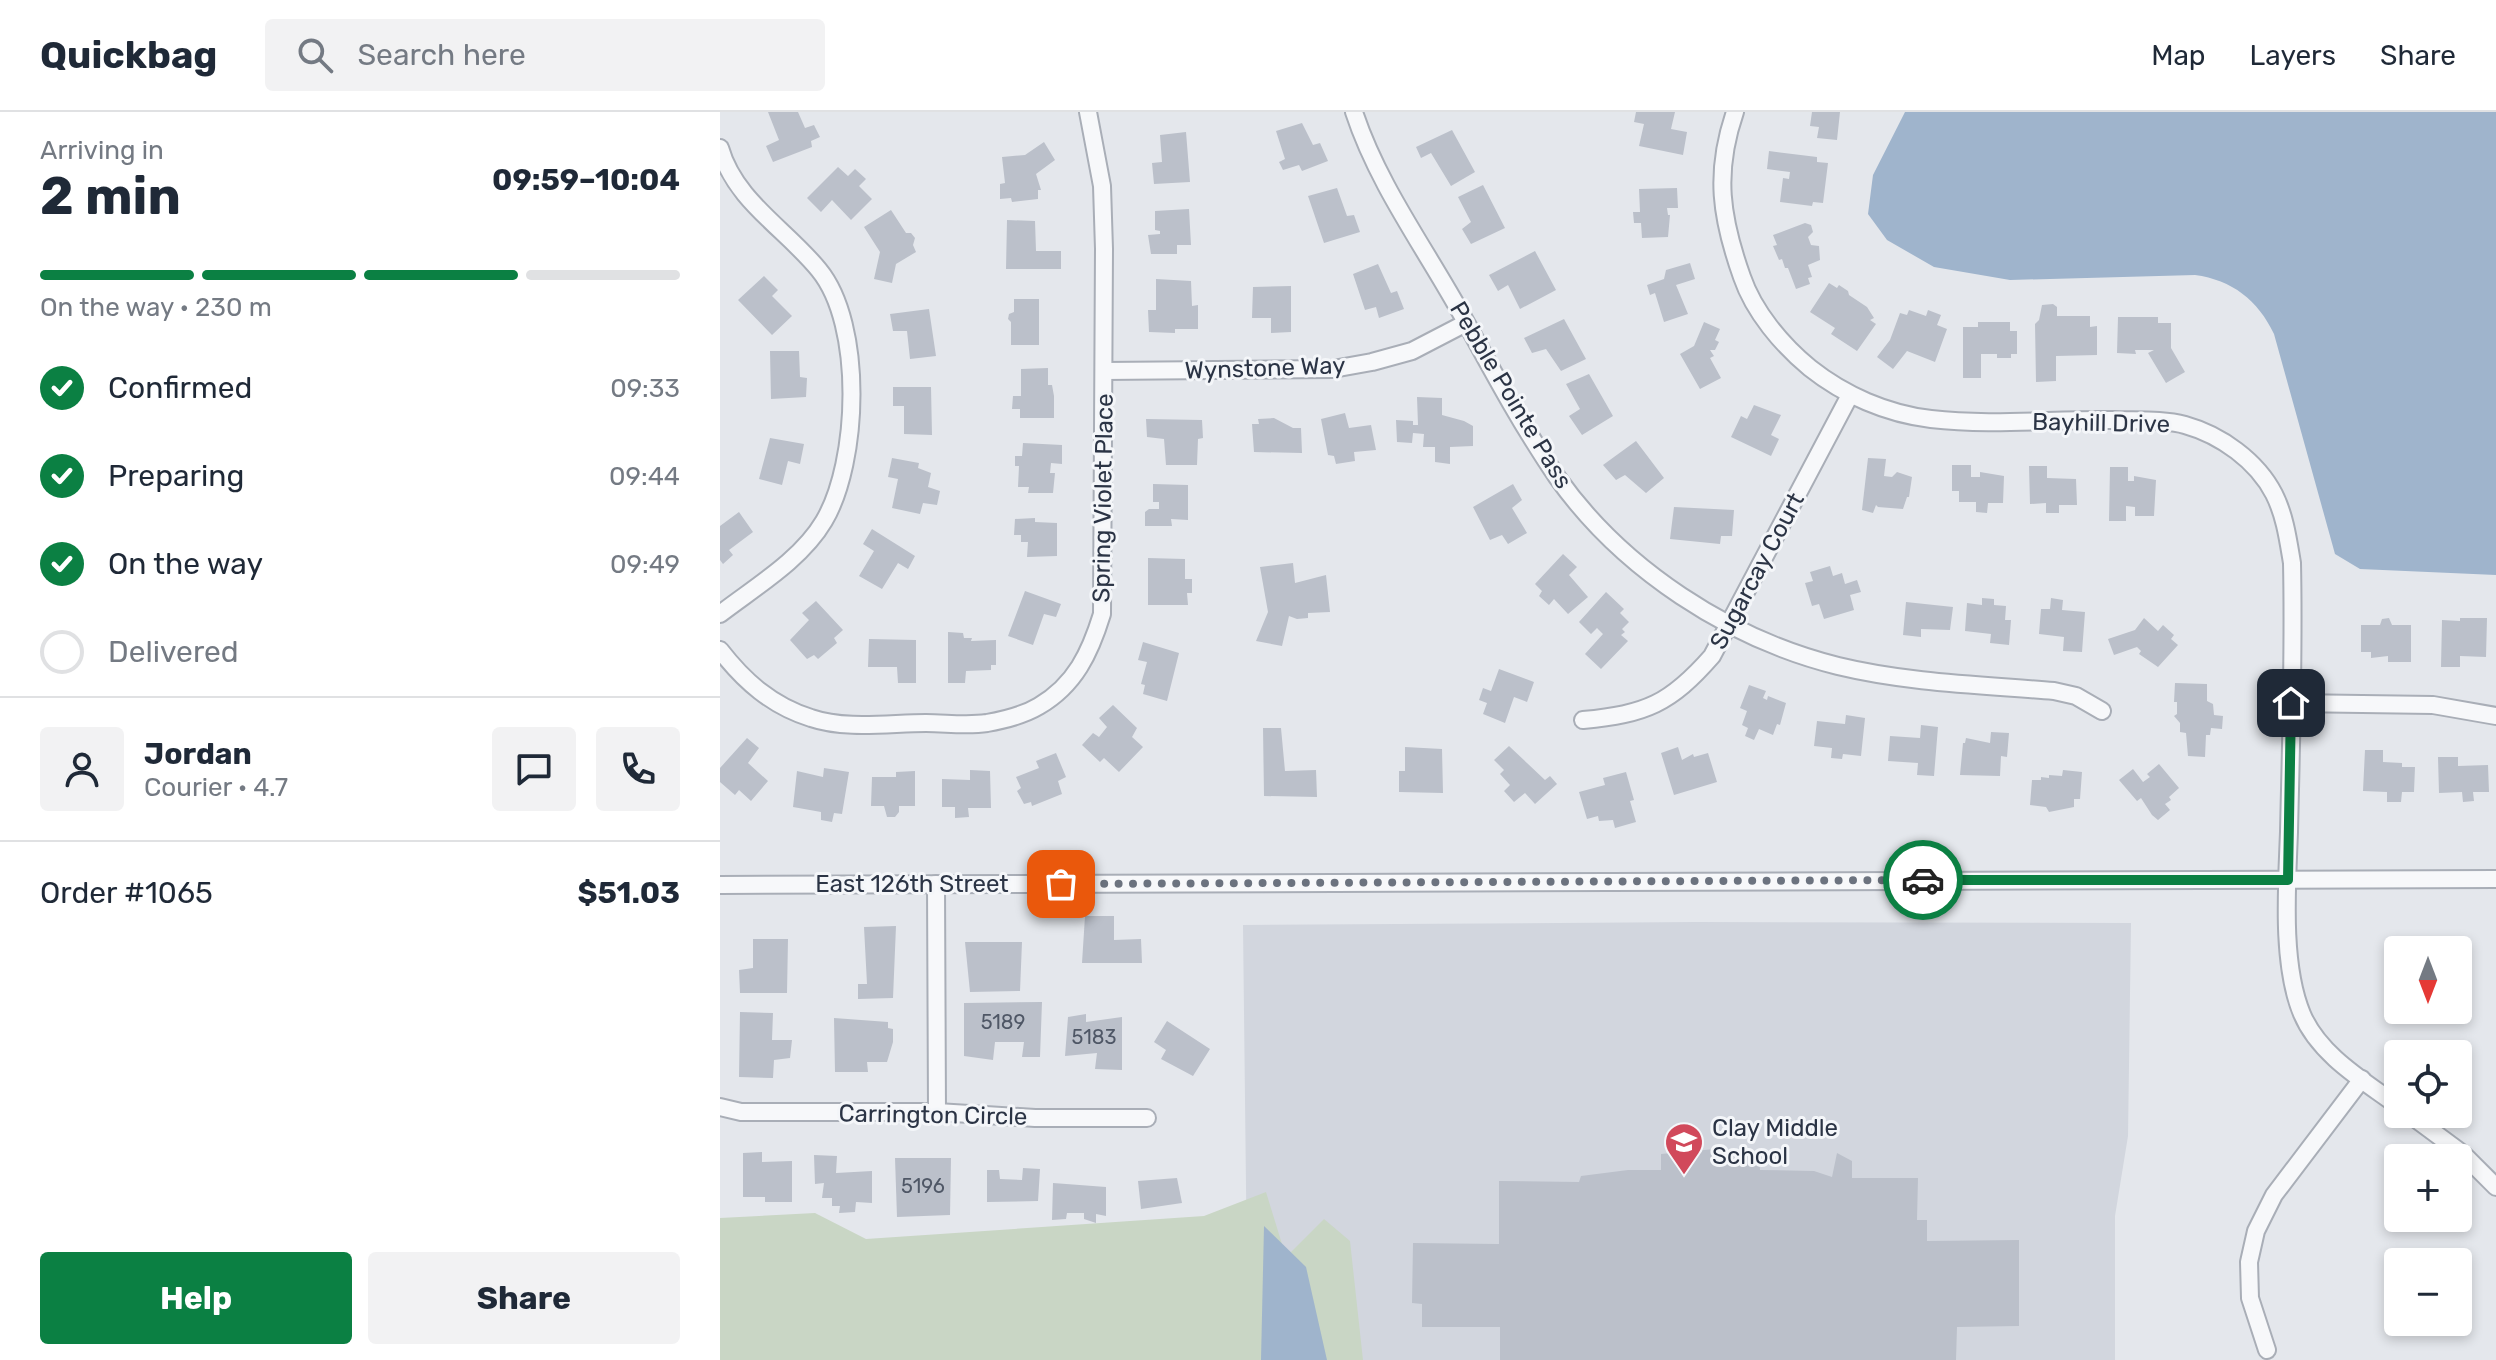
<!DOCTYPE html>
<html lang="en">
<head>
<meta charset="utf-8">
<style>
	:root { --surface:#fff; --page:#f2f2f3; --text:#1f2937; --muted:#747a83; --line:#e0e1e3; --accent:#0b8043 }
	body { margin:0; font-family:Rubik,sans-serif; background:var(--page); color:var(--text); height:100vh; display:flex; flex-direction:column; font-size:30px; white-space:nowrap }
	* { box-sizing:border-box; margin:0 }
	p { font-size:26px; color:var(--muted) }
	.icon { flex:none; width:44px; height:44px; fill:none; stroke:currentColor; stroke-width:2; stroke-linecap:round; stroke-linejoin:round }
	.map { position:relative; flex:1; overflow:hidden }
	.details { display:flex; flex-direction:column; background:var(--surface); width:720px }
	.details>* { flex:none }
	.needle { width:52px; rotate:180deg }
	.controls { position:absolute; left:1664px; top:824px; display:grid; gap:16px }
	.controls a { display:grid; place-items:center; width:88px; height:88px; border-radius:8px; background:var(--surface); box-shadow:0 4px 12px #0003; font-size:40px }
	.pin { position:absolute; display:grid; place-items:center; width:68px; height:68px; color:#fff; margin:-34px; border-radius:16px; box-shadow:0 4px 12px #0006 }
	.courier { position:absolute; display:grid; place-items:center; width:80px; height:80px; margin:-40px; border:6px solid #0b8043; border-radius:50%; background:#fff; color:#222; box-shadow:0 2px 10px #0007 }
	.overview em { font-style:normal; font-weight:700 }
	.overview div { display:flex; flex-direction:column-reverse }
	.overview { display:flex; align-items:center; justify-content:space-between; height:136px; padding:0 40px }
	h1 { font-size:52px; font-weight:700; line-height:60px }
	.bar { display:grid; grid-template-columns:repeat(4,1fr); gap:12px 8px; align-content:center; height:96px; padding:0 40px }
	.bar i { height:10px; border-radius:6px; background:var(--line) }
	.bar .active { background:var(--accent) }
	.bar p { grid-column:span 4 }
	.line { display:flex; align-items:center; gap:20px; padding:0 40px; border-top:2px solid var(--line) }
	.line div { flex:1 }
	.round { display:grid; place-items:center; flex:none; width:84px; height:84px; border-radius:8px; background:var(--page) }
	ol { padding:0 40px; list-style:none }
	li { display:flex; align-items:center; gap:24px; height:88px }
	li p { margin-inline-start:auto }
	li .icon { padding:8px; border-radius:50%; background:var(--accent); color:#fff; stroke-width:4 }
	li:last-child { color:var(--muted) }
	li i { width:44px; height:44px; border:4px solid var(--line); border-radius:50% }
	.cta { display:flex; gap:16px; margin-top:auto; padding:16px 40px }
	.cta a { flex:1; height:92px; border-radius:8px; background:var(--accent); color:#fff; font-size:32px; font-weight:700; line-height:92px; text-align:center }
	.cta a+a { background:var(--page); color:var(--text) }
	header { display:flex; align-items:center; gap:48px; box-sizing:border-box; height:112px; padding:0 40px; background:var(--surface); border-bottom:2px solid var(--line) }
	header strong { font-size:38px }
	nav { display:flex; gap:44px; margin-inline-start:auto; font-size:28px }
	.search { width:560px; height:72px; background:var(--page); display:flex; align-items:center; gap:20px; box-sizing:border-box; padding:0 28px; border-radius:8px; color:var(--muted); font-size:30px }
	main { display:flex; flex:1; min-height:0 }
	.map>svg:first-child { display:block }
	.built { fill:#d2d6de }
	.green { fill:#c9d6c5 }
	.water { fill:#9fb4cc }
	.building { fill:#bbc0ca }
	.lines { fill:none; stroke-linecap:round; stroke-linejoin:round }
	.minor-casing { stroke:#a9aeb7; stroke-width:20 }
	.minor { stroke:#f7f8fa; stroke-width:16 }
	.done { stroke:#6c737f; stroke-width:8; stroke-dasharray:0 14.4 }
	.route { stroke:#0b8043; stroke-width:10 }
	.labels { text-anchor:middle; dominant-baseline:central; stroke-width:6; stroke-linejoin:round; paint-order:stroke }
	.number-label { font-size:20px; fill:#4f5766 }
	.street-label { font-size:24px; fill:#2b3445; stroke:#f4f6f9 }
	.poi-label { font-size:24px; fill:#2b3445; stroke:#f4f6f9; text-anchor:start }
</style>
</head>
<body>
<header>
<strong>Quickbag</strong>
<div class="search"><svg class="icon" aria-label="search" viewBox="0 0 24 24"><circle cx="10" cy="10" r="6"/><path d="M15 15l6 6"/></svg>Search here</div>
<nav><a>Map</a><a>Layers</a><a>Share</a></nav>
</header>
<main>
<section class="details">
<div class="overview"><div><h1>2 min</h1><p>Arriving in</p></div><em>09:59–10:04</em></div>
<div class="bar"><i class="active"></i><i class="active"></i><i class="active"></i><i></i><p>On the way · 230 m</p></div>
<ol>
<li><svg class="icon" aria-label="check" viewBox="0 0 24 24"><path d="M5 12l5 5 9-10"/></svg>Confirmed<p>09:33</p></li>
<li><svg class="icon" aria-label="check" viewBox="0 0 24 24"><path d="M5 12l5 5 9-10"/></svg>Preparing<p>09:44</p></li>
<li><svg class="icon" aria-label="check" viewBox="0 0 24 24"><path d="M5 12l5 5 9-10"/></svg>On the way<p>09:49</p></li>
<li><i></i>Delivered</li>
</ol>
<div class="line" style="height:144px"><a class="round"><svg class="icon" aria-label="person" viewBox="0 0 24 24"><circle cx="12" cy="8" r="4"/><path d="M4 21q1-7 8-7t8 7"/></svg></a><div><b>Jordan</b><p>Courier · 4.7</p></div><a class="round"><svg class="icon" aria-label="chat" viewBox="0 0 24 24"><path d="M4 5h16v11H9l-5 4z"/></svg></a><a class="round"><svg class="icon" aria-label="phone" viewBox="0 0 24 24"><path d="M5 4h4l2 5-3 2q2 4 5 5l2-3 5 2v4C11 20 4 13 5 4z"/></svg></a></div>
<div class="line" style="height:104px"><div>Order #1065</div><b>$51.03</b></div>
<div class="cta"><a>Help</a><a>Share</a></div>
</section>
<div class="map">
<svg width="1776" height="1248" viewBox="0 0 1776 1248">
	<rect width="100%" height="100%" fill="#e4e7ec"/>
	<path class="built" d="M976,810L1411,811L1408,1024L1395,1104V1248H528L523,813Z"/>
	<path class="green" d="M546,1080L566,1145L604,1107L630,1129L643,1248H0V1106L95,1101L146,1127L484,1104Z"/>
	<g class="water">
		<path d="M1185,0H1776V463L1640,457L1615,442L1554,222C1538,188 1512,168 1475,163L1290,168L1214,155L1167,128L1148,102L1153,63Z"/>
		<path d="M544,1114L586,1155L607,1248H541Z"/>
	</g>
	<g class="building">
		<path d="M48,0H78L85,16L94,13L100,25L91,29L92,35L53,50L46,34L59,28Z"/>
		<path d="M916,0H955L951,17L967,20L963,43L919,34L924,12L914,10Z"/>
		<path d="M1092,0H1120L1117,28L1097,26L1099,15L1090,14Z"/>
		<path d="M582,11L593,33L600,31L608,49L582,59L579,53L563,58L559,50L565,47L556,19Z"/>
		<path d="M732,18L755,60L731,74L711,41L701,46L696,35Z"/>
		<path d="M466,20L470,70L434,72L432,51L442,50L440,23Z"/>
		<path d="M324,30L335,48L316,62L321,78H318V87L292,90L291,86L280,87V72L285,71L282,45L305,43Z"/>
		<path d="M1049,39L1097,45V50L1108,51L1103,91L1093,90L1092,94L1060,90L1063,66L1069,67L1070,60L1047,57Z"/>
		<path d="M118,55L128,64L135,57L146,67L139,74L152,87L131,108L112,88L101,100L87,86Z"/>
		<path d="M763,73L785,116L751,132L742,117L751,110L738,85Z"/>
		<path d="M617,76L627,104L634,103L640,120L604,131L588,84Z"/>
		<path d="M957,76L958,96H947L948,103H950L948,125L922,126L921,111H914L913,100H920L919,77Z"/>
		<path d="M469,97L471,133H457V142H431L428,123L440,122V119L435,118V99Z"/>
		<path d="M171,98L186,121H191L195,126L193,133L196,140L176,152L172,171L154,167L160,140L144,115Z"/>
		<path d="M287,108L315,109L316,139H341V157H286Z"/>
		<path d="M1085,111L1091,113L1093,120L1088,125L1091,133L1099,134L1100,148L1088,153L1092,165L1088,166L1090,172L1076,177L1068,156H1065L1062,147L1059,148L1053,134L1057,133L1053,123Z"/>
		<path d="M815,139L836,178L800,197L788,173L778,179L769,163Z"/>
		<path d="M970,151L975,167L956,173L968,202L944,210L935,181L930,183L927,173L944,167L946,158Z"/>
		<path d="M658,152L671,181L677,179L684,197L659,206L656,195L645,198L633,162Z"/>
		<path d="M44,164L58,178L52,184L72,204L52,223L18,188Z"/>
		<path d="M436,167L471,169L472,194L478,193V217H455V221L429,220L428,198H436Z"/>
		<path d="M1109,171L1117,176L1119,173L1128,179L1129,183L1147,195L1154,206L1150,208L1156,212L1137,239L1111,222L1115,216L1090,200Z"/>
		<path d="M571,174V220L551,221V206H532L533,175Z"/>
		<path d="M294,187H319V233H291V210L288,207L289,202L294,200Z"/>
		<path d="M1333,192L1337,195V204H1370V215L1377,214V243L1336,244V269L1316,270L1315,212L1319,208L1322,193Z"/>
		<path d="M209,197L216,244L190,247L187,219H173L170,202Z"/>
		<path d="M1189,198L1206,204L1208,198L1221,203L1217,213L1227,217L1215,250L1187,239L1173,257L1157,245L1170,228L1180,201L1187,203Z"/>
		<path d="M1398,205H1438V211H1451V236L1465,260L1446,271L1428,241L1434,238H1415L1416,242L1397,241Z"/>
		<path d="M844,207L866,247L841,259L826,237L812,241L804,226Z"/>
		<path d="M984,210L1000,217L995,228L999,230L995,238H990L994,244L990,246L1001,266L980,277L960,242L974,234Z"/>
		<path d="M1258,210H1290V219H1297V242H1291V246H1277V242H1261V266H1243V215H1258Z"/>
		<path d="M50,239H79L80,265L87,266L86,285L51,287Z"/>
		<path d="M328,256V273H332L334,284V306H300V297H292L293,284H301V257Z"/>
		<path d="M869,262L893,304L862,323L849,304L860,297L846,272Z"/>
		<path d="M173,275H211L212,323L184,322V294H173Z"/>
		<path d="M697,285L722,286V303L744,309L753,314V334L730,335V352L715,350V335H703L704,322L693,321L692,331L677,330L676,308L693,309V313H698Z"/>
		<path d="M1034,293L1061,303L1051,323L1059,327L1051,344L1011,325L1021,304L1027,307Z"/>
		<path d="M625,301L629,316L651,313L656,338L634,340L635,349L616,352L614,344L608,343L601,307Z"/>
		<path d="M554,306L573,316H581L582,341L534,340L532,312H539L538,307Z"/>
		<path d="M426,307L482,308L483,326L478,327L477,353H446L444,327L427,325Z"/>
		<path d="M50,326L84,332L80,352L68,349L62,373L39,367Z"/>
		<path d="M916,329L944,366L926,381L905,363L896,368L883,353Z"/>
		<path d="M303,331L342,333V352L331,351L330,361H335L333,381H308L309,375H298L299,354H295V344H302Z"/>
		<path d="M172,346L199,351L198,356L211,361L208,375L220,379L217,393L203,391L200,402L172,396L178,367L168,365Z"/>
		<path d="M1148,346L1166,347L1164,364L1172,365L1177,360L1192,365L1189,385H1187L1183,397L1158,395L1156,393L1153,401L1142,398Z"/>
		<path d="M1232,353H1251V365H1260V360L1284,364L1283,391H1268L1267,401L1256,400V390H1239V379H1232Z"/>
		<path d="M1309,354H1327V366L1356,367L1357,393H1339V401H1326V391L1310,392Z"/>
		<path d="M1390,355H1408V369H1414V364L1436,368L1434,404H1415V395L1406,394V409H1389Z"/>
		<path d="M433,372L468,373V408L451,407L452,414H425V400L429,397H439V390H433Z"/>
		<path d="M793,372L802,388L792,396L807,421L788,432L782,423L770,428L753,395Z"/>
		<path d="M954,395L1014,398L1012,424H1001L1000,432L950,427Z"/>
		<path d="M19,400L33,420L9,438L13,443L3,452L0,448V414Z"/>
		<path d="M315,406V410L337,411V444L307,445L308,430H301V423H294L295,407Z"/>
		<path d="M152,417L195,444L188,457L178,451L162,477L139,464L154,439L143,432Z"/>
		<path d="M843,442L857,455L849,463L868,485L848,502L834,487L829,493L819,484L822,479L815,472Z"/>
		<path d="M428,446L465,447V467H472V481H467L468,493H428Z"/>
		<path d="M573,451L575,471L606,463L610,500L588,501V506L577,507L569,504L562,534L536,529L548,500L540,455Z"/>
		<path d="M1110,454L1113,464L1122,461L1125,472L1137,468L1141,480L1130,483L1134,498L1104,507L1099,492L1092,494L1085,471L1093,469L1090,460Z"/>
		<path d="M305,479L341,492L336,505L324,502L313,533L288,524Z"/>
		<path d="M886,480L904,497L900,501L909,510L902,517L905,520L901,523L908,529L881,557L865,542L883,522L877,516L871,522L859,510Z"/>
		<path d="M1262,486L1274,487V493L1286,494L1285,508H1291L1289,533L1270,531L1271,522L1245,519L1247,491L1262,493Z"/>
		<path d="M1331,486L1343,488L1342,498L1365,500L1362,540L1343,539L1344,525L1319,522L1321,497H1330Z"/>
		<path d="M96,489L123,518L114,526L117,531L98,547L94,543L87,547L70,528L89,508L82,501Z"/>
		<path d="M1186,490L1233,495L1230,518L1201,517V525L1183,523Z"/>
		<path d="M1424,506L1438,519L1443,513L1454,523L1451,527L1458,533L1438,555L1419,542L1421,539L1417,535L1394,543L1388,527L1415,518Z"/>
		<path d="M1669,506L1672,513H1691V550H1668V544L1651,546V540H1641V513H1660L1662,507Z"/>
		<path d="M1740,506H1767L1766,545L1740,544V555H1721L1722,508L1740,509Z"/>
		<path d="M228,520L243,521L244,526H252L251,529L276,528V553H271V558L246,559L245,571H228Z"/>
		<path d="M149,527L196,528V571H178L177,555H148Z"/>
		<path d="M423,530L459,541L447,589L423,582L425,573L421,572L427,550L418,548Z"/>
		<path d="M779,557L814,570L807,590L794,585L785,611L763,602L767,591L759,588L763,576L771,579Z"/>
		<path d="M1455,571L1487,572V589L1493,592L1494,603L1503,604L1502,617L1491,616L1490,623H1486L1485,645L1468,644L1466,621L1460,620V611L1454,604L1457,602V590H1454Z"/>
		<path d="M1029,573L1046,579L1043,586L1047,588L1048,584L1066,591L1060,613L1057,612L1053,623L1039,617L1034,628L1025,624L1028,616L1022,613L1027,599L1020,596Z"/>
		<path d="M393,593L417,616L412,625L423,635L399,660L384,646L380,650L362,633L373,621L379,625L387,615L379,606Z"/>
		<path d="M1126,603L1145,606L1141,644L1123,642L1122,647L1111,646L1112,636L1094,634L1097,609L1125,612Z"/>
		<path d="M1201,613L1218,615L1214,664L1197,663L1198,651L1168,649L1170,624L1200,626Z"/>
		<path d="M543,616H561L565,659L596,658L597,685L544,684Z"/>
		<path d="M1271,620L1289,621L1287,645L1281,644L1280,664L1240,663L1243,631H1245L1246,626L1270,631Z"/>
		<path d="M27,626L39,636L28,651L48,669L31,689L19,678L15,683L0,670V656Z"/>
		<path d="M789,634L825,668L830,664L837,672L815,692L805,681L794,690L784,679L790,673L780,662L784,658L774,648Z"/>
		<path d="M685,635L722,637L723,681L679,680V659H685Z"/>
		<path d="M958,635L962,648L973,642L974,645L988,641L997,670L954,683L941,641Z"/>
		<path d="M1645,638H1663V650L1682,651V655H1695L1694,680H1682L1681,690H1667V680L1643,679Z"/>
		<path d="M336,641L346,665L338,669L342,682L312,694L311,690L304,692L297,679L301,676L296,665L319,656L316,649Z"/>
		<path d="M1718,645H1738V654L1768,653L1769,680H1753L1754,689L1743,690L1742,680L1719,681Z"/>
		<path d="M1439,652L1459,676L1449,685L1451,688L1445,692L1450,698L1438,708L1432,703L1421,686L1417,689L1399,668L1413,657L1423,670L1430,665L1427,662Z"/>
		<path d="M104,656L129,660L122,702L114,701L112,710L101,708V700L73,695L77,659L103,665Z"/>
		<path d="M250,658L270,659L271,696H248L249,705L235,706V695H222V667L250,668Z"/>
		<path d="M1343,658L1362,660L1360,687H1354V695L1329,700L1326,695L1310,693L1312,668H1321V665L1329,666V663L1342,664Z"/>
		<path d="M195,659V694H179V700L175,705H167L164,694H151L152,665H176V660Z"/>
		<path d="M906,660L914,688L910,689L916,710L895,716L893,708L879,709L878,704L867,707L859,680L885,673L883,666Z"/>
		<path d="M365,804H394V828L421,827L422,851H362Z"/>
		<path d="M176,814L173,886L138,887V872H147L144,815Z"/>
		<path d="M33,827H68L67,881H20L19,858L33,856Z"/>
		<path d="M245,830H302L300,879L250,880Z"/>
		<path d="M322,890L320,945H302L304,930H275L273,948L244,944V891Z"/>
		<path d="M20,900L53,901L52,928H72L70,946L54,948L53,966L19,965Z"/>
		<path d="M366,902V910L402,905V958L375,957L377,941L345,944L348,905Z"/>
		<path d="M114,906L168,910V916L173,917V930L167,950H147L148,960H115Z"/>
		<path d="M447,909L490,937L473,964L441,947L446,938L434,930Z"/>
		<path d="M995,1037L1039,1043L1040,1058L1094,1059L1112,1065L1117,1041L1132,1049V1066H1198L1197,1108H1207V1129L1299,1128V1214L1237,1215L1236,1248H780V1215H702V1192L692,1191L693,1131L779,1132V1069L859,1070L861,1064L908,1058H941V1042Z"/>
		<path d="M42,1040V1050L72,1049V1090H45V1085H23V1041Z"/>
		<path d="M94,1043L117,1044L116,1061L152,1059V1091L136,1090L135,1100L119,1101L120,1094H112V1086H102L104,1071L95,1072Z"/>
		<path d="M175,1046H231L230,1103L177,1105Z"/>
		<path d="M303,1056L320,1057L318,1089L267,1090V1058H279L280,1067L302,1068Z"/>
		<path d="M457,1066L462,1091L421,1097L418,1069Z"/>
		<path d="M333,1071L386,1075V1104L376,1102V1111L364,1107V1101H347L346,1107L332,1108Z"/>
	</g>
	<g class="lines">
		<g class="minor-casing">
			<g id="minor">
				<path d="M634,0C658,73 705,136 742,203C772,258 802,314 837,365C902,457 1009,527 1118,554C1188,571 1262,573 1334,579L1356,584L1382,599"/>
				<path d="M1015,0C994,61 1001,106 1022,165C1034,200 1062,233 1090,256C1124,283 1167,302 1211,307C1271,314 1333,307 1393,308C1416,309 1442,307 1465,313C1501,323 1537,349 1554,382C1565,404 1568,427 1572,451C1574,541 1571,631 1569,720C1567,774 1561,852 1582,902C1599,943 1644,969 1678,994"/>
				<path d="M0,36C15,89 66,117 99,158C144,213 139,350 104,409C81,448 35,475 0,502"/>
				<path d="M384,259L613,257L652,250L692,239L746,211"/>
				<path d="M0,538C24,569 52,594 91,606C126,618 170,611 206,611C226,611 247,614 267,611C284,608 304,603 319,594C355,573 370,541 382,502L384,137L382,74L368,0"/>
				<path d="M1571,591L1713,593L1776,604"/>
				<path d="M863,608C926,602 950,592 992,544L1130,283"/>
				<path d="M216,772L217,1000"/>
				<path d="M0,773L1776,767"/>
				<path d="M0,995L21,1000H217L315,1006H427"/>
				<path d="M1689,1002L1743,1042L1776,1075"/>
				<path d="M1547,1238L1530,1186L1529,1150L1536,1119L1554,1083L1642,967"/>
			</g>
		</g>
		<use href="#minor" class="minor"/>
	</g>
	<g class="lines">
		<path class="done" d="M341,772L1203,768"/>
		<path class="route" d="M1203,768H1568L1571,591"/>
	</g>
	<defs>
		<g id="school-pin" transform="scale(2)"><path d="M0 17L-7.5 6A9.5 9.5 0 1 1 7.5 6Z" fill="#d1495b" stroke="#f4f6f9"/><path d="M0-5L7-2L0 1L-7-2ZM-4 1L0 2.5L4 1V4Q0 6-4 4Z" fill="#fff"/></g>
	</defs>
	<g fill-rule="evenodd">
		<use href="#school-pin" x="964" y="1030"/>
	</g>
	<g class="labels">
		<g class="number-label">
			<text x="283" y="910">5189</text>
			<text x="374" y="925">5183</text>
			<text x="203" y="1074">5196</text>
		</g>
		<g class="street-label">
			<text transform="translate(545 256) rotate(-2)">Wynstone Way</text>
			<text transform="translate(791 283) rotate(59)">Pebble Pointe Pass</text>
			<text transform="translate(1381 311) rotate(1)">Bayhill Drive</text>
			<text transform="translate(383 386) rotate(-89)">Spring Violet Place</text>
			<text transform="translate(1037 459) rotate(-62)">Sugarcay Court</text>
			<text x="192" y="772">East 126th Street</text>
			<text transform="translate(213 1003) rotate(1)">Carrington Circle</text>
		</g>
		<g class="poi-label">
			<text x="992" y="1016">Clay Middle<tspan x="992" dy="28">School</tspan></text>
		</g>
	</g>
</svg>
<div class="controls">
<a><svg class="needle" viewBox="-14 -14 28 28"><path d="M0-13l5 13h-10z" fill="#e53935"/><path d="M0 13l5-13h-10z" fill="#747a83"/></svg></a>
<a><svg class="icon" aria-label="locate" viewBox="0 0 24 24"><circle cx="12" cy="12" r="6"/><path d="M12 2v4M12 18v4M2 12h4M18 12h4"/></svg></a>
<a>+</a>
<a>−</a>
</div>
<div class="pin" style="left:341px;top:772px;background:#ea580c"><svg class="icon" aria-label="bag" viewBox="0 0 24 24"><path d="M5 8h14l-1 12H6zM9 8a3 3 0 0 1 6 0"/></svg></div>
<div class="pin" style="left:1571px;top:591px;background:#1f2937"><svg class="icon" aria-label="home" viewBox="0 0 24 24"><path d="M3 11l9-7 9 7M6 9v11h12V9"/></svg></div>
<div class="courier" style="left:1203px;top:768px"><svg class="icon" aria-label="car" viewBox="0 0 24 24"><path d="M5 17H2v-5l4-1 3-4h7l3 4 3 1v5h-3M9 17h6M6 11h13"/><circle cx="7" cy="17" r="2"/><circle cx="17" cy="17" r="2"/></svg></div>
</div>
</main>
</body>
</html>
